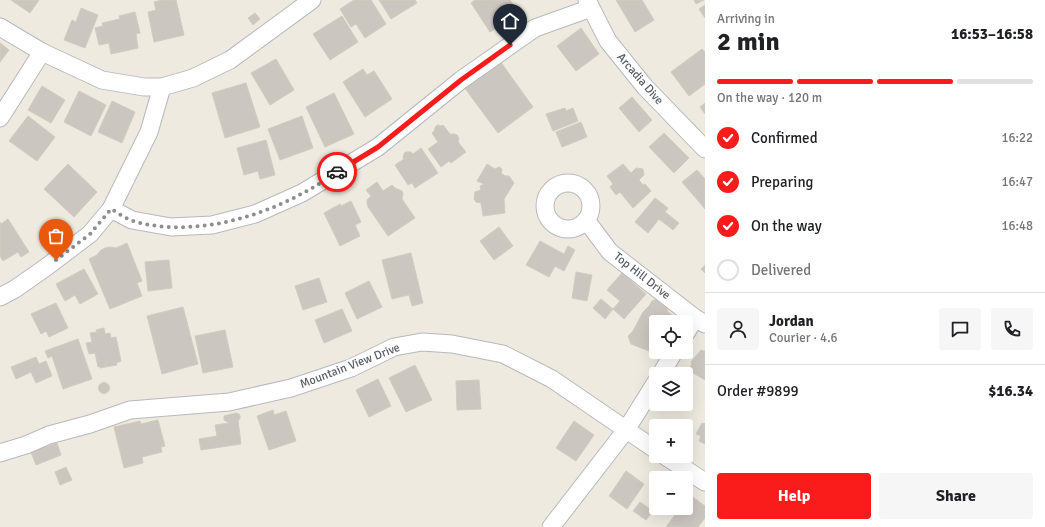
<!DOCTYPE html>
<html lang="en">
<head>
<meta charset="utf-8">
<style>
	:root { --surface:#fff; --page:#f6f6f6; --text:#202124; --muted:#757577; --line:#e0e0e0; --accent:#fa1c1a }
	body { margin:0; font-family:Signika,sans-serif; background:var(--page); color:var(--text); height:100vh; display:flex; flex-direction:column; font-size:15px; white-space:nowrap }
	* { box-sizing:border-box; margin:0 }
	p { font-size:13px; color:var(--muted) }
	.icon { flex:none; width:22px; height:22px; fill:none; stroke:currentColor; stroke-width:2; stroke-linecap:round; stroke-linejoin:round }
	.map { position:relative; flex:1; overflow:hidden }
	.panel { display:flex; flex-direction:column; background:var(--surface); width:340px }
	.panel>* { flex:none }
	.buttons { position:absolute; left:649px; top:315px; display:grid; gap:8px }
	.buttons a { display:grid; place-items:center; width:44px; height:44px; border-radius:4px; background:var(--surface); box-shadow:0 4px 16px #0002; font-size:20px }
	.pin { position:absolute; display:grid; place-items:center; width:34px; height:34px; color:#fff; margin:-41px -17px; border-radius:50% 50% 50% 0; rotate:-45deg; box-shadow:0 0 4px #0007 }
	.pin .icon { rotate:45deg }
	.courier { position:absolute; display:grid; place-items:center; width:40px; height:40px; margin:-20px; border:3px solid #fa1c1a; border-radius:50%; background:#fff; color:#222; box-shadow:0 1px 5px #0007 }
	.overview em { font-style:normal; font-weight:700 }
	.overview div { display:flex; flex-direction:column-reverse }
	.overview { display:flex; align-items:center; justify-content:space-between; height:68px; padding:0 12px }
	h1 { font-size:26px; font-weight:700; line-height:30px }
	.bar { display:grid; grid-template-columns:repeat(4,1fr); gap:6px 4px; align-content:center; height:48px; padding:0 12px }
	.bar i { height:5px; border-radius:3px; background:var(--line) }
	.bar .current { background:var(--accent) }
	.bar p { grid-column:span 4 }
	.line { display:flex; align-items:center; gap:10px; padding:0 12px; border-top:1px solid var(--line) }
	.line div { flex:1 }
	.round { display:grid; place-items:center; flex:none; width:42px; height:42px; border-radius:4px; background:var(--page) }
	ol { padding:0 12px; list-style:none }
	li { display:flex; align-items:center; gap:12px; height:44px }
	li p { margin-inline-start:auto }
	li .icon { padding:4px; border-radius:50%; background:var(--accent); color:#fff; stroke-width:4 }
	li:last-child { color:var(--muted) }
	li i { width:22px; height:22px; border:2px solid var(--line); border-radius:50% }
	.primary-button { display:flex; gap:8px; margin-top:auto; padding:8px 12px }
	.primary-button a { flex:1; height:46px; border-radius:4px; background:var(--accent); color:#fff; font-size:16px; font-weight:700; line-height:46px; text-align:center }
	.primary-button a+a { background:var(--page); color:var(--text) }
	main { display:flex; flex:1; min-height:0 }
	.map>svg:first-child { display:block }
	.building { fill:#cbc6bf; stroke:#d3cbbe }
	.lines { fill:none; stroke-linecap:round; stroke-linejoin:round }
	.minor-casing { stroke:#b6b9be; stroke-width:19 }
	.minor { stroke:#fff; stroke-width:17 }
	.done { stroke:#8d8f8f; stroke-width:4; stroke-dasharray:0 7.2 }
	.route { stroke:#fa1c1a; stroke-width:5 }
	.labels { text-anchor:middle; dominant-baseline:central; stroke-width:4; stroke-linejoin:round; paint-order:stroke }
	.street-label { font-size:12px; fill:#595e63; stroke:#fff }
</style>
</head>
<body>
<main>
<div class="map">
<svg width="705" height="527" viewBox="0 0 705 527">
	<rect width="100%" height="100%" fill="#eeeae0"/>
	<g class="building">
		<path d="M11,0H39L30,13Z"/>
		<path d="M162,0H176L184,35L154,42L148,12L156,10L154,2Z"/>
		<path d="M354,0H371L386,24L365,38L356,24L351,27L340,9Z"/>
		<path d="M379,0H415L417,3L391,19Z"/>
		<path d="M475,0H510L519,14L490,32L471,3Z"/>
		<path d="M616,0H642L654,20L635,32Z"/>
		<path d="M694,0H704L696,4Z"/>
		<path d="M705,5V18L699,9Z"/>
		<path d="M81,8L98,15L85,48L64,40L72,20L76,22Z"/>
		<path d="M135,12L140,33L136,34L138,48L111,54L109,43L99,45L95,28L103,26L102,23L120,19L119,16Z"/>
		<path d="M255,13L260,19L253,25L248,18Z"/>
		<path d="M342,16L358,42L330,60L313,34Z"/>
		<path d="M581,28L599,54L576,71L557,46Z"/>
		<path d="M0,43L9,50L0,62Z"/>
		<path d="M702,49L705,52V84L689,96L671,72Z"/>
		<path d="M276,59L294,90L270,105L251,73Z"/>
		<path d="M500,61L533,107L498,133L464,87Z"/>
		<path d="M363,69L367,75L374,71L392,99L365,117L343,82Z"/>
		<path d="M246,83L260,127L225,138L212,93Z"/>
		<path d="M42,86L65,100L51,123L28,110Z"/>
		<path d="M79,91L106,105L91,136L64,122Z"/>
		<path d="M334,93L354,134L325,147L306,107Z"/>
		<path d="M632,97L652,120L639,132L619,108Z"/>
		<path d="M112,101L135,112L122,143L98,132Z"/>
		<path d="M705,103V114L700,107Z"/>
		<path d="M565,108L566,111L573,108L578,121L553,131L546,114Z"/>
		<path d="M28,116L55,137L37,161L9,141Z"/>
		<path d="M302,116L313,148L280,160L268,129Z"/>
		<path d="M581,122L587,137L562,147L556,132Z"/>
		<path d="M438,125L441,126L443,125L450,134H455L457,135L459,138L458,142L466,152L451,163L449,161L441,167L428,149L438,142L432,133L434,131L436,126Z"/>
		<path d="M664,133L689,158L674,173L649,147Z"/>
		<path d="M266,140L275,175L260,179L258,171L244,175L237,148Z"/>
		<path d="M421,148L438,173L415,188L412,183L408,185L395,165L404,159L403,157L405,152H411L413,154Z"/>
		<path d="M68,164L97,192L74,217L44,189Z"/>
		<path d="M487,164L495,169L499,167L501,168L502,170L501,173L505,176H509L514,183L504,199L505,213L483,216L481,203L476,202L474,199L475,192L481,190L480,186L484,184L477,181Z"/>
		<path d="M623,164L631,173L636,168L643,169L644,175L639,180L643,185L645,184L651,191L633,208L620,192L616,195L610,187L613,184L607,176Z"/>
		<path d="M697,170L705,179V209L682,182Z"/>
		<path d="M377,182L383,191L392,185L395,188L402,191L403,194L402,199L415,218L388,236L368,207L367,203V200L371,196L366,190Z"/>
		<path d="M655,198L668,208L665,212L679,223L673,230L659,219L648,233L635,222Z"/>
		<path d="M351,201L361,222L355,225L360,236L340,246L324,213L340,204L341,206Z"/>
		<path d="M8,219L29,252L21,257L18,252L3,261L0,256V222L1,224Z"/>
		<path d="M499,227L513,246L494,260L480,241Z"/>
		<path d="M540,241L564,254L568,246L575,250L564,271L555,266L549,277L526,265Z"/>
		<path d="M127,243L142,281L137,283L142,296L110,309L89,259L97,255L101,250L105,248L110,247L116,248Z"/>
		<path d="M411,253L423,303L412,306L409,295L392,299L382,260Z"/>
		<path d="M169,260L172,288L148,291L145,262Z"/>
		<path d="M705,265V273L701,269Z"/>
		<path d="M84,269L98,294L80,304L75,295L65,301L56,284Z"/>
		<path d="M576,272L592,275L587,301L572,298Z"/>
		<path d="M622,273L646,294L624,319L613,309L620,301L607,290Z"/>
		<path d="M319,278L327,302L303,310L295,286Z"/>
		<path d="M369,281L382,307L357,319L345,293Z"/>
		<path d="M659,298H662L663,305H666L668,312L672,315L671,322H656V351H649L631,344L628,336L633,331L643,312L649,306L652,301Z"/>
		<path d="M601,299L613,309L605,319L593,308Z"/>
		<path d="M56,303L68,328L49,337L46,331L41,334L31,314Z"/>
		<path d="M183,307L198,364L162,374L147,316Z"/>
		<path d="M342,309L352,331L324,343L315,320Z"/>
		<path d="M104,328L105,334L110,333L111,338L116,337L121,361L116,363L117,365L100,368V366L98,367L95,353L89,354L86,343L92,342L90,333L97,332L96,330Z"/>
		<path d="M225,330L233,367L203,373L195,336Z"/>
		<path d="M78,339L92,379L63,389L52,356L48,358L45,351Z"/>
		<path d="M701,350L705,351V380L688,370L692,364L691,362Z"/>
		<path d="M36,357L39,364L46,361L52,376L36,383L31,372L16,379L11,367Z"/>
		<path d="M415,365L432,400L406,412L389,378Z"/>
		<path d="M378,379L391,406L369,417L356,390Z"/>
		<path d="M479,380L481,409L457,410L456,381Z"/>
		<circle cx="104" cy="388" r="5.5"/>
		<path d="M273,410L274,415L286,411L296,441L269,450L257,416Z"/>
		<path d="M236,413L239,414L240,416V419L238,420L241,444L201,450L199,439L217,436L215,425L229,423L224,420V416Z"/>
		<path d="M158,420L165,446L161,447L162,452L142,457L143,463L124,468L114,427L140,421L141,424Z"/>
		<path d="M574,421L594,435L576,461L556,448Z"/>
		<path d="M702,423L704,424L705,423V444L699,441L701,436L696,434Z"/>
		<path d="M57,443L61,455L36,465L31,452Z"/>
		<path d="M66,467L72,480L60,485L55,472Z"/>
		<path d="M626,471L644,484L627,509L609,496Z"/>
		<path d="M656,484V498L649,493Z"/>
		<path d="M690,495L705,506V518L698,527H666L680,508H686V500Z"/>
		<path d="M640,502L653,511L646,520L633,511Z"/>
	</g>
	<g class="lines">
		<g class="minor-casing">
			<g id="minor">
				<path d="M587,0L608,41L645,87L705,149"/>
				<path d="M0,27L42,52L102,80L144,87H162L193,78L230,60L312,0"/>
				<path d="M0,118L42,52"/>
				<circle cx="568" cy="206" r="23"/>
				<path d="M111,209L132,220L171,227L212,225L255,214L302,193L378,147L461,80L535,28L591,8"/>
				<path d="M586,220L610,252L695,318L705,324"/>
				<path d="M0,297L15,289L45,268L90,234L111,209L149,132L162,87"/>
				<path d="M686,333L695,318"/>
				<path d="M661,374L674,352"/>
				<path d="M0,453L26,445L49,435L90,424L130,410L229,402L291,388L351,368L394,347L422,342L452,344L503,354L552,379L656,450"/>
				<path d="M665,456L705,482"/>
				<path d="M551,527L626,430L656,382"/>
			</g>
		</g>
		<use href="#minor" class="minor"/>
	</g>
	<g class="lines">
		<path class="done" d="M56,260L90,234L111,209C118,213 125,218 133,221C188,237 254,220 303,193C315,187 326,179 337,172"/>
		<path class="route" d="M337,172L378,147L461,80L510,45"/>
	</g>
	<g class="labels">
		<g class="street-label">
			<text transform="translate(640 79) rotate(49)">Arcadia Dive</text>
			<text transform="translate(642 276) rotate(38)">Top Hill Drive</text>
			<text transform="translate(350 366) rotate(-21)">Mountain View Drive</text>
		</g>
	</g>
</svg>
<div class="buttons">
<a><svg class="icon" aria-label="locate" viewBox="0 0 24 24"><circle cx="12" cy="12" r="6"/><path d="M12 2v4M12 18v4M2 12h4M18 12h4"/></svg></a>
<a><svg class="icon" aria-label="layers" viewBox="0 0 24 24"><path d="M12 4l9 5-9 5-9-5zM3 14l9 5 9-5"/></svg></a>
<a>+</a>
<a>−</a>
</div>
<div class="pin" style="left:56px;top:260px;background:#ea580c"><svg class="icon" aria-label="bag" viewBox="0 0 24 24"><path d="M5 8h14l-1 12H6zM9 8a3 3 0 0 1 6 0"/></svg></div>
<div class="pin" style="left:510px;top:45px;background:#1f2937"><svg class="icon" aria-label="home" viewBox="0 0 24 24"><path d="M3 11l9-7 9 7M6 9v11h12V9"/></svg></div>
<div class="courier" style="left:337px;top:172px"><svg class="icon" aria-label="car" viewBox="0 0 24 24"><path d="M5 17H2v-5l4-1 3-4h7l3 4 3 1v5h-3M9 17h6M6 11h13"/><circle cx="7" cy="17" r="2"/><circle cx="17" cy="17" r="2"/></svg></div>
</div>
<section class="panel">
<div class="overview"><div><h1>2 min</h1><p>Arriving in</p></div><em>16:53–16:58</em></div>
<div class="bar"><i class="current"></i><i class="current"></i><i class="current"></i><i></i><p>On the way · 120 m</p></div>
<ol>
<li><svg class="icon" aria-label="check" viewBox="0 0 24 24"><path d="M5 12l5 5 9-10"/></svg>Confirmed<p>16:22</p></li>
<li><svg class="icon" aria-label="check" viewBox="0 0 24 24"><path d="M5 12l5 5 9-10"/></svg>Preparing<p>16:47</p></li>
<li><svg class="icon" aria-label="check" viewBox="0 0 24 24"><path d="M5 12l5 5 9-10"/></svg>On the way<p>16:48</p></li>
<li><i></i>Delivered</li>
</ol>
<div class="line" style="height:72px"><a class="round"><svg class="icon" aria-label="person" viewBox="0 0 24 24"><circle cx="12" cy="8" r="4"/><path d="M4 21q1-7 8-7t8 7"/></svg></a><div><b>Jordan</b><p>Courier · 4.6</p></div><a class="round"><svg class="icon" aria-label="chat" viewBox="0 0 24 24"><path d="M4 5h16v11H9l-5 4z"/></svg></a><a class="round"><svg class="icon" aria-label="phone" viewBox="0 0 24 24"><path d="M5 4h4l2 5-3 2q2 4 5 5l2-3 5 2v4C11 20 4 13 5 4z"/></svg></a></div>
<div class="line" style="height:52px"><div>Order #9899</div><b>$16.34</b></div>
<div class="primary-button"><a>Help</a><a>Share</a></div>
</section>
</main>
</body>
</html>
